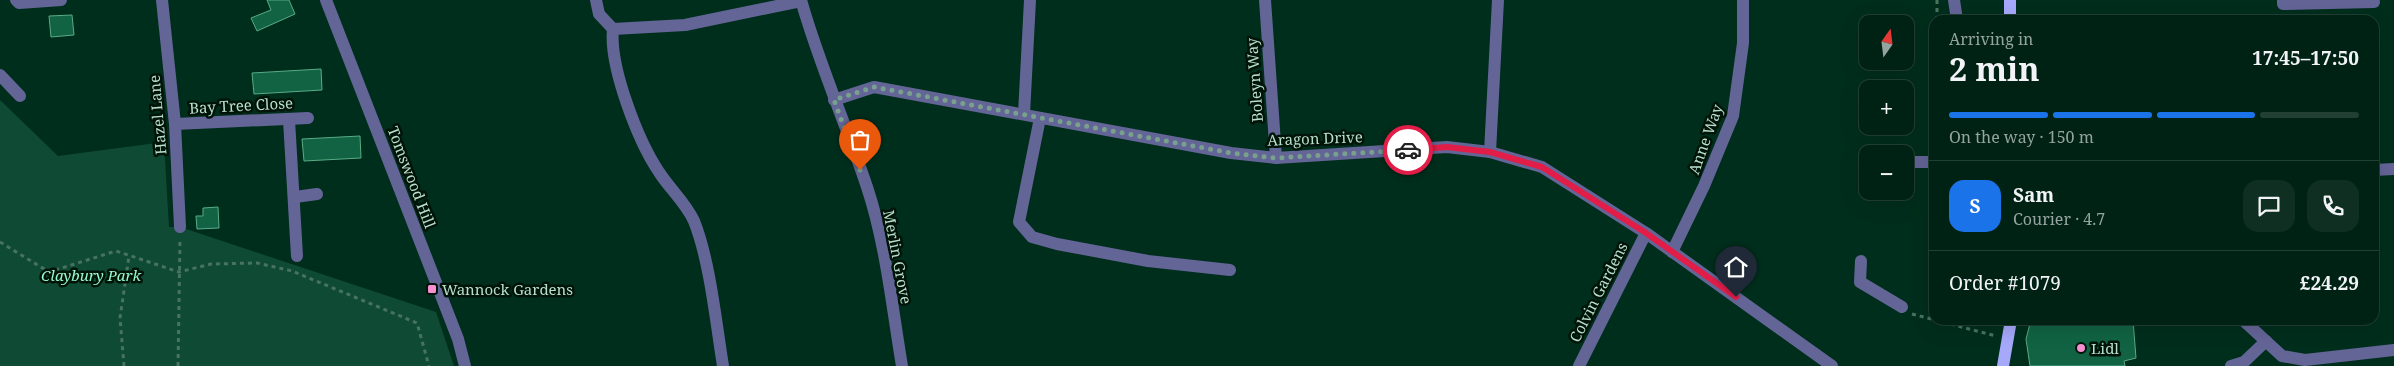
<!DOCTYPE html>
<html lang="en">
<head>
<meta charset="utf-8">
<style>
	:root { --surface:#002215; --page:#0e2f22; --text:#f1f3f6; --muted:#95a4a0; --line:#223f34; --accent:#1a73e8 }
	body { margin:0; font-family:"Noto Serif",serif; background:var(--page); color:var(--text); height:100vh; display:flex; flex-direction:column; font-size:19px; white-space:nowrap }
	* { box-sizing:border-box; margin:0 }
	p { font-size:16px; color:var(--muted) }
	.icon { flex:none; width:28px; height:28px; fill:none; stroke:currentColor; stroke-width:2; stroke-linecap:round; stroke-linejoin:round }
	.map { position:relative; flex:1; overflow:hidden }
	.panel { position:absolute; left:1929px; top:15px; width:450px; height:310px; display:flex; flex-direction:column; background:var(--surface); border-radius:15px; box-shadow:0 5px 20px #0002,0 0 0 1px var(--line) }
	.panel>* { flex:none }
	.needle { width:32px; rotate:14deg }
	.fabs { position:absolute; left:1859px; top:15px; display:grid; gap:10px }
	.fabs a { display:grid; place-items:center; width:55px; height:55px; border-radius:10px; background:var(--surface); box-shadow:0 5px 20px #0002,0 0 0 1px var(--line); font-size:25px }
	.pin { position:absolute; display:grid; place-items:center; width:42px; height:42px; color:#fff; margin:-51px -21px; border-radius:50% 50% 50% 0; rotate:-45deg; box-shadow:0 0 5px #0007 }
	.pin .icon { rotate:45deg }
	.courier { position:absolute; display:grid; place-items:center; width:50px; height:50px; margin:-25px; border:4px solid #e11d48; border-radius:50%; background:#fff; color:#222; box-shadow:0 1px 6px #0007 }
	.overview em { font-style:normal; font-weight:700 }
	.overview div { display:flex; flex-direction:column-reverse }
	.overview { display:flex; align-items:center; justify-content:space-between; height:85px; padding:0 20px }
	h1 { font-size:32px; font-weight:700; line-height:38px }
	.bar { display:grid; grid-template-columns:repeat(4,1fr); gap:8px 5px; align-content:center; height:60px; padding:0 20px }
	.bar i { height:6px; border-radius:4px; background:var(--line) }
	.bar .on { background:var(--accent) }
	.bar p { grid-column:span 4 }
	.line { display:flex; align-items:center; gap:12px; padding:0 20px; border-top:1px solid var(--line) }
	.line div { flex:1 }
	.round { display:grid; place-items:center; flex:none; width:52px; height:52px; border-radius:15px; background:var(--page) }
	.map>svg:first-child { display:block }
	.green { fill:#0f4b34 }
	.building { fill:#116344; stroke:#58ac86 }
	.lines { fill:none; stroke-linecap:round; stroke-linejoin:round }
	.path { stroke:#487360; stroke-width:3; stroke-dasharray:4 4; stroke-linecap:butt }
	.minor { stroke:#646597; stroke-width:12 }
	.major { stroke:#a6a8fa; stroke-width:12 }
	.done { stroke:#78a18d; stroke-width:5; stroke-dasharray:0 9 }
	.route { stroke:#e11d48; stroke-width:6 }
	.poi-dot { fill:#f690d0; stroke:#001409; stroke-width:2 }
	.labels { text-anchor:middle; dominant-baseline:central; stroke-width:5; stroke-linejoin:round; paint-order:stroke }
	.street-label { font-size:15px; fill:#b8dfca; stroke:#001409 }
	.park-label { font-size:15px; font-style:italic; fill:#97facb; stroke:#001409 }
	.poi-label { font-size:15px; fill:#b8dfca; stroke:#001409; text-anchor:start }
</style>
</head>
<body>
<div class="map">
<svg width="2394" height="366" viewBox="0 0 2394 366">
	<rect width="100%" height="100%" fill="#002e1c"/>
	<path class="green" d="M0,100L58,156L164,142L169,227H180L436,312L454,366H0Z"/>
	<g class="building">
		<path d="M267,0H289L295,14L257,31L251,18L271,10Z"/>
		<path d="M72,15L74,35L51,37L49,16Z"/>
		<path d="M321,69L322,90L254,94L252,73Z"/>
		<path d="M360,136L361,158L304,161L302,139Z"/>
		<path d="M218,207L219,228L197,229L196,216H203V208Z"/>
		<path d="M2031,320H2133L2136,358L2124,361L2125,366H2030L2026,339Z"/>
	</g>
	<g class="lines">
		<g class="path">
			<path d="M1937,20V0"/>
			<path d="M0,242L49,272L116,251L179,272L211,264L257,263L292,271L417,323L429,366"/>
			<path d="M1912,314L1996,336"/>
			<path d="M124,366L120,318L129,256"/>
			<path d="M178,366L180,239"/>
		</g>
		<g class="minor">
			<path d="M16,0L19,3L61,0"/>
			<path d="M162,0L175,124L180,227"/>
			<path d="M326,0L458,339L465,366"/>
			<path d="M596,0L599,14L613,29L685,25L801,1"/>
			<path d="M801,0C819,64 846,124 867,187C886,244 892,307 902,366"/>
			<path d="M1265,0L1276,158"/>
			<path d="M1954,0L1957,20"/>
			<path d="M2283,0V4L2374,2"/>
			<path d="M613,29C609,66 638,141 659,172C669,188 686,203 694,221C710,261 716,323 723,366"/>
			<path d="M0,75L20,96"/>
			<path d="M834,100L874,87L1231,153L1276,158L1447,147L1490,152L1542,167L1646,233L1832,366"/>
			<path d="M1024,114L1030,0"/>
			<path d="M1040,118L1019,222L1032,237L1057,244L1148,261L1230,270"/>
			<path d="M289,120L297,256"/>
			<path d="M175,124L308,118"/>
			<path d="M1490,152L1498,0"/>
			<path d="M1905,162H1934"/>
			<path d="M2374,170L2394,169"/>
			<path d="M295,197L317,194"/>
			<path d="M1672,252L1704,186L1733,116L1743,43V0"/>
			<path d="M1861,261L1860,282L1902,307"/>
			<path d="M2243,320L2282,356L2305,360L2394,350"/>
			<path d="M1579,366L1646,233"/>
			<path d="M2231,366L2244,362L2266,341"/>
		</g>
		<g class="major">
			<path d="M2010,0V20"/>
			<path d="M2003,366L2011,320"/>
		</g>
	</g>
	<g class="lines">
		<path class="done" d="M860,170L834,100L874,87L1231,153L1276,158L1408,150"/>
		<path class="route" d="M1408,150L1447,147L1490,152L1542,167L1646,233L1736,297"/>
	</g>
	<g class="poi-dot">
		<rect x="427" y="284" width="10" height="10" rx="2.5"/>
		<circle cx="2081" cy="348" r="5"/>
	</g>
	<g class="labels">
		<g class="street-label">
			<text transform="translate(1254 80) rotate(-94)">Boleyn Way</text>
			<text transform="translate(241 105) rotate(-3)">Bay Tree Close</text>
			<text transform="translate(157 115) rotate(-95)">Hazel Lane</text>
			<text transform="translate(1315 138) rotate(-2)">Aragon Drive</text>
			<text transform="translate(1705 139) rotate(-70)">Anne Way</text>
			<text transform="translate(412 177) rotate(69)">Tomswood Hill</text>
			<text transform="translate(898 257) rotate(79)">Merlin Grove</text>
			<text transform="translate(1598 292) rotate(-63)">Colvin Gardens</text>
		</g>
		<g class="park-label">
			<text x="91" y="275">Claybury Park</text>
		</g>
		<g class="poi-label">
			<text x="442" y="289">Wannock Gardens</text>
			<text x="2091" y="348">Lidl</text>
		</g>
	</g>
</svg>
<div class="fabs">
<a><svg class="needle" viewBox="-14 -14 28 28"><path d="M0-13l5 13h-10z" fill="#e53935"/><path d="M0 13l5-13h-10z" fill="#95a4a0"/></svg></a>
<a>+</a>
<a>−</a>
</div>
<div class="pin" style="left:860px;top:170px;background:#ea580c"><svg class="icon" aria-label="bag" viewBox="0 0 24 24"><path d="M5 8h14l-1 12H6zM9 8a3 3 0 0 1 6 0"/></svg></div>
<div class="pin" style="left:1736px;top:297px;background:#1f2937"><svg class="icon" aria-label="home" viewBox="0 0 24 24"><path d="M3 11l9-7 9 7M6 9v11h12V9"/></svg></div>
<div class="courier" style="left:1408px;top:150px"><svg class="icon" aria-label="car" viewBox="0 0 24 24"><path d="M5 17H2v-5l4-1 3-4h7l3 4 3 1v5h-3M9 17h6M6 11h13"/><circle cx="7" cy="17" r="2"/><circle cx="17" cy="17" r="2"/></svg></div>
<section class="panel">
<div class="overview"><div><h1>2 min</h1><p>Arriving in</p></div><em>17:45–17:50</em></div>
<div class="bar"><i class="on"></i><i class="on"></i><i class="on"></i><i></i><p>On the way · 150 m</p></div>
<div class="line" style="height:90px"><b class="round" style="background:var(--accent);color:#fff">S</b><div><b>Sam</b><p>Courier · 4.7</p></div><a class="round"><svg class="icon" aria-label="chat" viewBox="0 0 24 24"><path d="M4 5h16v11H9l-5 4z"/></svg></a><a class="round"><svg class="icon" aria-label="phone" viewBox="0 0 24 24"><path d="M5 4h4l2 5-3 2q2 4 5 5l2-3 5 2v4C11 20 4 13 5 4z"/></svg></a></div>
<div class="line" style="height:65px"><div>Order #1079</div><b>£24.29</b></div>
</section>
</div>
</body>
</html>
